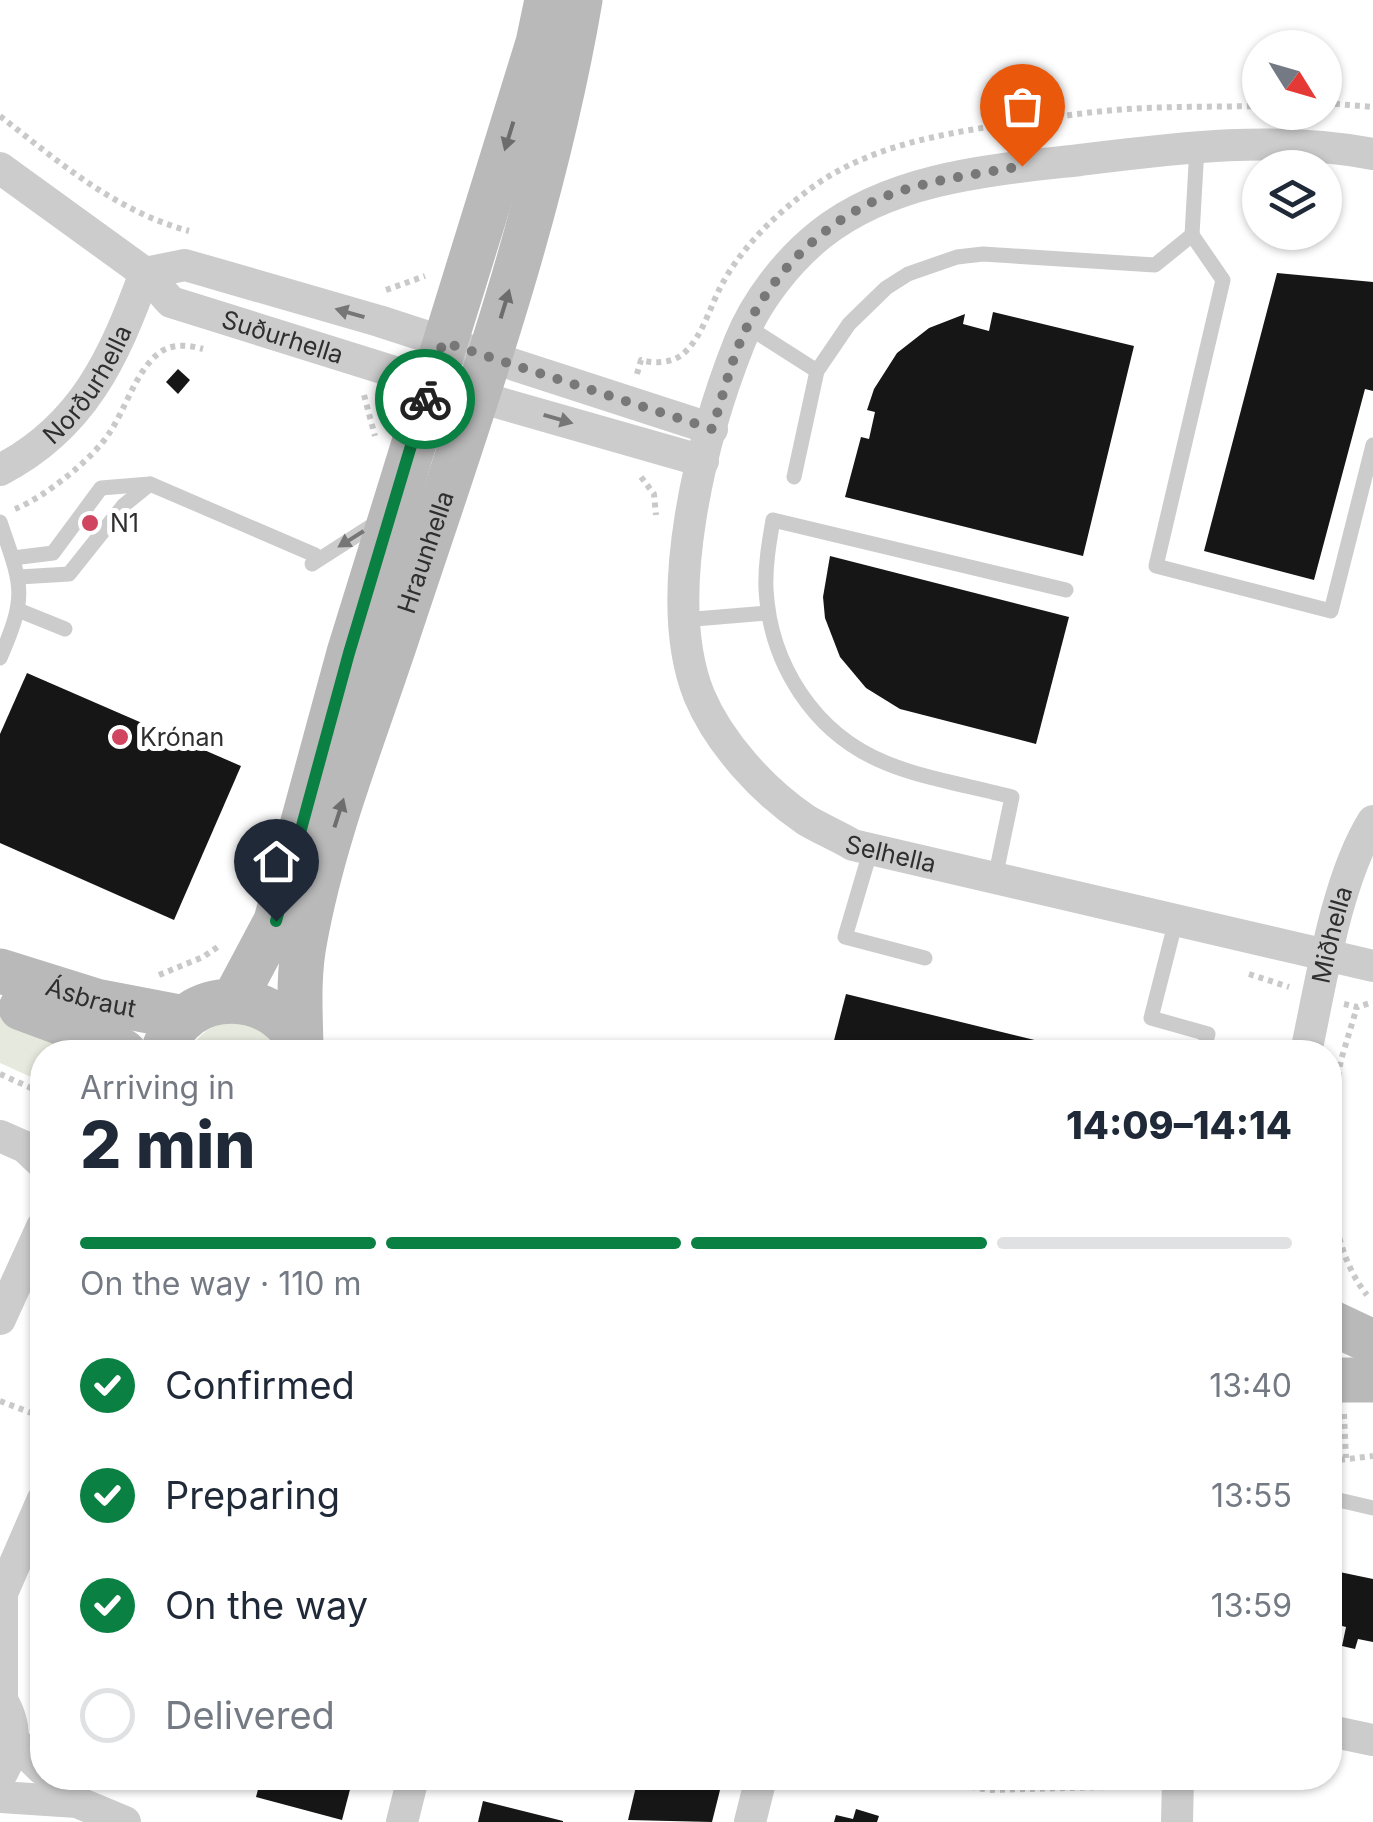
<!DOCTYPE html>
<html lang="en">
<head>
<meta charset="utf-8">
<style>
	:root { --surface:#fff; --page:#f2f2f3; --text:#1f2937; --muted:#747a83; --line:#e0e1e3; --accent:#0b8043 }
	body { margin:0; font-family:Inter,sans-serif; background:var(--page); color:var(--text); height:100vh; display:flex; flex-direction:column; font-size:38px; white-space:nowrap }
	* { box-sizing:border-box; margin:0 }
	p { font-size:32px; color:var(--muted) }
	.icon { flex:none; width:55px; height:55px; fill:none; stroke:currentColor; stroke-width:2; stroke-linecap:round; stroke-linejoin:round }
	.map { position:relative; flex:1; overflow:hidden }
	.details { position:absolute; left:30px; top:1040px; width:1312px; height:750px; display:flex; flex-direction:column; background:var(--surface); border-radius:40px; box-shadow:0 2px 8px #0004 }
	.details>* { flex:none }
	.needle { width:65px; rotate:127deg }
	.fabs { position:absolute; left:1242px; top:30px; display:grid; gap:20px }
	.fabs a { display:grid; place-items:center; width:100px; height:100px; border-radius:50%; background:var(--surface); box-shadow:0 2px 8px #0004; font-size:50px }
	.pin { position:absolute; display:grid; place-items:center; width:85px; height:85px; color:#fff; margin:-102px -42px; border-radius:50% 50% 50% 0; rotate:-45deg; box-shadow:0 0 10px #0007 }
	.pin .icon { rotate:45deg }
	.courier { position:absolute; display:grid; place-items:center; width:100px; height:100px; margin:-50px; border:8px solid #0b8043; border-radius:50%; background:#fff; color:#222; box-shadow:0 2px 12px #0007 }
	.head em { font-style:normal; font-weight:800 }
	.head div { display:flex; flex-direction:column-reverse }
	.head { display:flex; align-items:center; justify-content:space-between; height:170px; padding:0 50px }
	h1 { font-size:65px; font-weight:800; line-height:75px }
	.bar { display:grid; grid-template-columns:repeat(4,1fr); gap:15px 10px; align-content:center; height:120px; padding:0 50px }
	.bar i { height:12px; border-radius:8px; background:var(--line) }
	.bar .active { background:var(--accent) }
	.bar p { grid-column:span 4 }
	ol { padding:0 50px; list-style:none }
	li { display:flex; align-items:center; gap:30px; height:110px }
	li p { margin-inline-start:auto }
	li .icon { padding:10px; border-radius:50%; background:var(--accent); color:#fff; stroke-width:4 }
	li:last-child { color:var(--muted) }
	li i { width:55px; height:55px; border:5px solid var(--line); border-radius:50% }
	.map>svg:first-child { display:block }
	.green { fill:#e6eade }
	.building { fill:#161616 }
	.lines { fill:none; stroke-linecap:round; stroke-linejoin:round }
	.path { stroke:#c9c9c9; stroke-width:6; stroke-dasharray:5 5; stroke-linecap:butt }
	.lane { stroke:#ccc; stroke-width:15 }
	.street { stroke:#ccc; stroke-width:32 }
	.secondary { stroke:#b9b9b9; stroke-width:45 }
	.oneway { fill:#6d6d6d }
	.oneway2 { fill:#767676 }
	.done { stroke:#787878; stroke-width:10; stroke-dasharray:0 18 }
	.route { stroke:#0b8043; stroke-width:12 }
	.poi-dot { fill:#d04660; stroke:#fff; stroke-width:4 }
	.labels { text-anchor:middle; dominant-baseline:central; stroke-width:10; stroke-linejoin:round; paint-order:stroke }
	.street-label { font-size:25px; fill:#2f2f2f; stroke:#fff }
	.poi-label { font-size:25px; fill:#2f2f2f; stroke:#fff; text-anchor:start }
</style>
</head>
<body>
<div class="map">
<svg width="1373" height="1822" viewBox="0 0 1373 1822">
	<rect width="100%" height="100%" fill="#fff"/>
	<g class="green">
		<path d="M0,1012L105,1052H42V1082L0,1063Z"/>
		<path d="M231,1020L261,1026L284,1052H191C197,1033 213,1025 231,1020Z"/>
	</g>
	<g class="building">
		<path d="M1277,273L1373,282V391L1365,389L1314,580L1204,551Z"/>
		<path d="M993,312L1134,346L1083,556L845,497L861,437L869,439L875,412L867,410L874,389L897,353L929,328L965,314L963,324L989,331Z"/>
		<path d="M178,369L190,380L178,394L166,382Z"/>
		<path d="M830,556L1069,617L1036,744L900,709L866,688L840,657L825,618L823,597Z"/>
		<path d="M27,673L241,766L174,920L0,843V734Z"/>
		<path d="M846,994L1080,1051V1052H831Z"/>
		<path d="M1330,1570L1373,1579V1642L1358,1639L1355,1649L1342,1646L1346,1627L1330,1623Z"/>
		<path d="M261,1778H353L342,1820L256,1797Z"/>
		<path d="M638,1778H723L712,1822L628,1820Z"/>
		<path d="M483,1801L563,1821V1822H478Z"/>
		<path d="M856,1809L879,1816L877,1822H834L836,1815L853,1819Z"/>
	</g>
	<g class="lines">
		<g class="path">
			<path d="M1325,103L1373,107"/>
			<path d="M0,116C59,162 115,211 189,231"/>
			<path d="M386,290L425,276"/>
			<path d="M637,374L641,360C655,364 673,363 684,353C702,337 710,307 721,286C743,245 777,213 814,186C869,147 936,135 1001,125C1039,120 1077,113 1115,110C1163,106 1212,107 1260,106"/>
			<path d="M364,395L375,436"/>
			<path d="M641,477L654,494L656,515"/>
			<path d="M15,509C45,497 93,459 110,432C126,408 136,371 159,353C172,343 188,345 203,349"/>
			<path d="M1249,974L1289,987"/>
			<path d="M159,975L203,957L219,946"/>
			<path d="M1344,1004L1357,1007L1373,1002"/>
			<path d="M0,1074L42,1093"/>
			<path d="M1330,1126L1341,1060L1357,1007"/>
			<path d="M1330,1189C1334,1225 1344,1267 1367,1295"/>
			<path d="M0,1401L42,1417"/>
			<path d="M1344,1414L1346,1458"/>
			<path d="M1330,1461L1373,1456"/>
			<path d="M921,1778L989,1790L1148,1786"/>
		</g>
		<g class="lane">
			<path d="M1192,235L1223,280L1156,566L1331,611L1373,445"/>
			<path d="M748,327L817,371"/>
			<path d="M794,477L817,371L849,324L886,288L908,274L957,257L983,254L1155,265L1192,235L1197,147"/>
			<path d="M0,522C22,586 28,594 0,658"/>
			<path d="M13,558L53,553L101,488L150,484L315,555"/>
			<path d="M312,564L379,521"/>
			<path d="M19,577L69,574L124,505L150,484"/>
			<path d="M18,610L65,629"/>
			<path d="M683,620L768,613"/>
			<path d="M871,849L845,937L925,958"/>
			<path d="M995,878L1012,797C971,786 925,779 886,763C814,734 770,664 766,589C765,566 769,543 773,520L1066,590"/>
			<path d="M1176,920L1151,1018L1208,1034L1203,1052"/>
			<path d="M1330,1498L1373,1508"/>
		</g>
		<g class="street">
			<path id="s1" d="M1373,154C1276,135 1176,148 1080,160C992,170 893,177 821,234C788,260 756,301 740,341C702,436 660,597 699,695C719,743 763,791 806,820C821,829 838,836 853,845L1373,966"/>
			<path id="s2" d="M0,168L145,273L171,302L430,383L703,461"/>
			<path d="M145,273L185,265L379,321L712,429"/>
			<path id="s3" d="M0,470C83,427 114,358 145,273"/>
			<path id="s4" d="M1306,1052C1321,984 1336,880 1373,821"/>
			<path d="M0,1136L25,1147L42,1163"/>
			<path d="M0,1319L42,1227"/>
			<path d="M2,1595V1699"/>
			<path d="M0,1598L42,1501"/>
			<path d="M0,1697C17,1723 17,1750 0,1776"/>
			<path d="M1330,1731L1373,1740"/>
			<path d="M14,1741L42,1769"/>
			<path d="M0,1797L77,1802L125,1822"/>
			<path d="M402,1822L413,1778"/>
			<path d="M750,1822L761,1778"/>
			<path d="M1177,1822L1178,1778"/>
		</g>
		<g class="secondary">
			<path id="s5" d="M0,971L96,1001L185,1018"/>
			<path d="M234,1000L276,921L349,653L538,43L547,0"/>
			<path d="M21,1008L99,1037L124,1052"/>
			<path id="s6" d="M301,1045C300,1010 298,974 305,939C324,835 365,734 398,634C467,426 543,217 580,0"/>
			<path d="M163,1052C183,983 281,986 303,1052"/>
			<path d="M1330,1322L1373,1342"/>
			<path d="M1330,1380H1373"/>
		</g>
	</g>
	<defs><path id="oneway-solid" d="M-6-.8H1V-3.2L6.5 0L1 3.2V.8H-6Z" transform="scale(2.5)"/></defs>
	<g class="oneway">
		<use href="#oneway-solid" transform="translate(509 136) rotate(107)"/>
		<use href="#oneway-solid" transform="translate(505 304) rotate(-73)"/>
		<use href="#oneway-solid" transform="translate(339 813) rotate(-72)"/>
	</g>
	<g class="oneway2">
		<use href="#oneway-solid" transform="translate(350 313) rotate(-164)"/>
		<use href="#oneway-solid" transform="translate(558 419) rotate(16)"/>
		<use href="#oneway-solid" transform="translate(351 539) rotate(148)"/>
	</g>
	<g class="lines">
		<path class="done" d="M425,399L443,342L712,429C722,400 729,368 741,340C766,280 819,225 879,199C924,180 974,175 1022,166"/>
		<path class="route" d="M276,921L349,653L425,399"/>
	</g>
	<g class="poi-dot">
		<circle cx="90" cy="523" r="10"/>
		<circle cx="120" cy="737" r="10"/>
	</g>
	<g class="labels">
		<g class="street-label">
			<text stroke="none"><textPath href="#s2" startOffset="335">Suðurhella</textPath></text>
			<text stroke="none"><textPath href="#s3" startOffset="125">Norðurhella</textPath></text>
			<text stroke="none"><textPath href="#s6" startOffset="512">Hraunhella</textPath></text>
			<text stroke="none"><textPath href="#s1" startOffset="1325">Selhella</textPath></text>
			<text stroke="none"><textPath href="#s4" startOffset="120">Miðhella</textPath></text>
			<text stroke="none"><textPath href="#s5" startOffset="95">Ásbraut</textPath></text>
		</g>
		<g class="poi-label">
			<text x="110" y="523">N1</text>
			<text x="140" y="737">Krónan</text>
		</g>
	</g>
</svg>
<div class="fabs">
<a><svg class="needle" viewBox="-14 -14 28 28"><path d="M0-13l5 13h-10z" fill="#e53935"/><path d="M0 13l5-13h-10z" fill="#747a83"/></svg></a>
<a><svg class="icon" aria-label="layers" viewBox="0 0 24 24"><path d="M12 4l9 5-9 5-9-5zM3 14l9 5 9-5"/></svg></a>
</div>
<div class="pin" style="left:1022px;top:166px;background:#ea580c"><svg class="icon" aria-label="bag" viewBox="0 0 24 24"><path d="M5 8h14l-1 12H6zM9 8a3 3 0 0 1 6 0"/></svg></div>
<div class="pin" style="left:276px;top:921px;background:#1f2937"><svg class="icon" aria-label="home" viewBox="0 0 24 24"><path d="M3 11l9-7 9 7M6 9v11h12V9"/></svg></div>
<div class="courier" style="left:425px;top:399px"><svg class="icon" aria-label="bike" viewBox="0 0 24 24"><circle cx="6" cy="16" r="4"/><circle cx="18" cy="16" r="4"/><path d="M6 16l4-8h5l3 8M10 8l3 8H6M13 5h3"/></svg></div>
<section class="details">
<div class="head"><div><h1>2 min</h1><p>Arriving in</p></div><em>14:09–14:14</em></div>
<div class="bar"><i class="active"></i><i class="active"></i><i class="active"></i><i></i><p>On the way · 110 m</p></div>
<ol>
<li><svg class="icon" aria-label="check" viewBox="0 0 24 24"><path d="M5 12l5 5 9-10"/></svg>Confirmed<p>13:40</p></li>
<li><svg class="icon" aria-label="check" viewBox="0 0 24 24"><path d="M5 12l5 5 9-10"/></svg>Preparing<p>13:55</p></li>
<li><svg class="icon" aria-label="check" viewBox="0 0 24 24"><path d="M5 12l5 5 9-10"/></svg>On the way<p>13:59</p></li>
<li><i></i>Delivered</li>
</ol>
</section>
</div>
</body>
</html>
